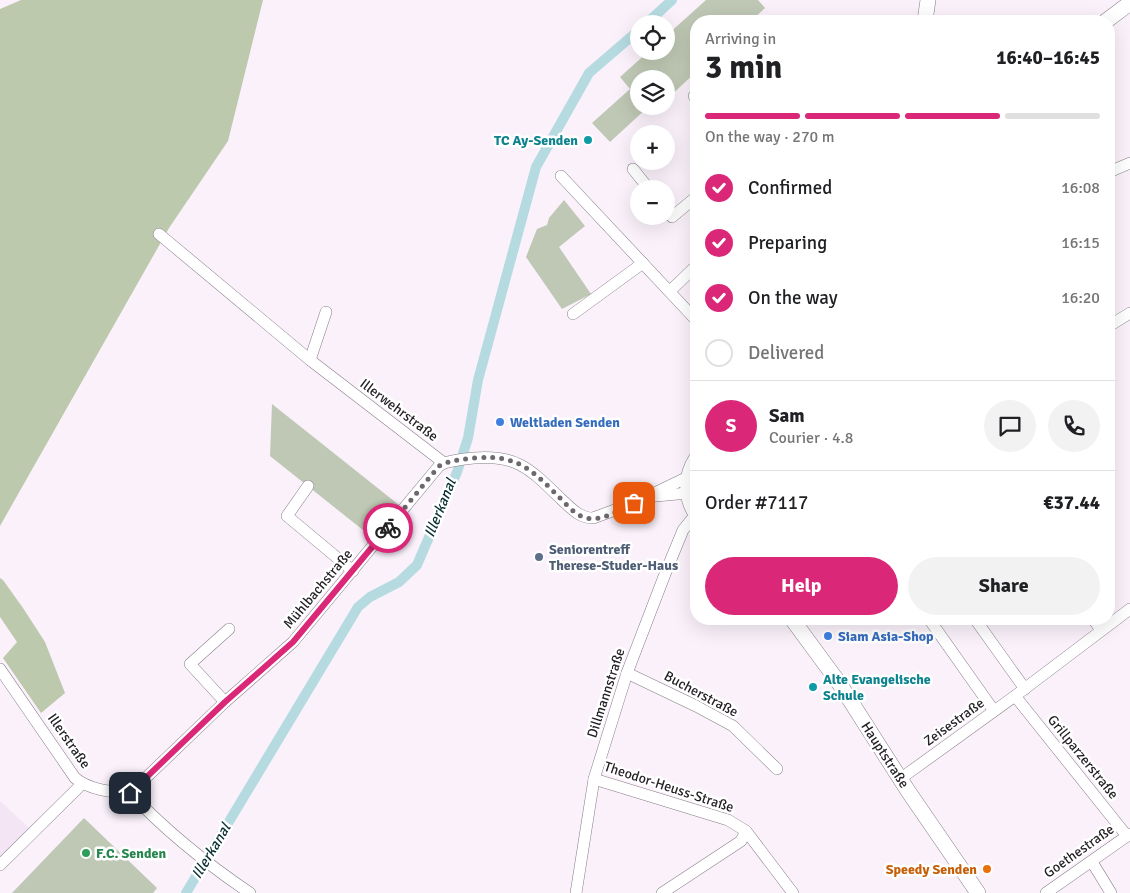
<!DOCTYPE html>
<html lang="en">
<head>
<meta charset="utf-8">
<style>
	:root { --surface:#fff; --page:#f2f2f2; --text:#202124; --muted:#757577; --line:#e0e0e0; --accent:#db2777 }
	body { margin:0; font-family:Signika,sans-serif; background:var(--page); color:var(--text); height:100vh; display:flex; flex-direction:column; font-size:19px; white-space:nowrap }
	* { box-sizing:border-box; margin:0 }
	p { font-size:16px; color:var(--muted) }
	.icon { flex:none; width:28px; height:28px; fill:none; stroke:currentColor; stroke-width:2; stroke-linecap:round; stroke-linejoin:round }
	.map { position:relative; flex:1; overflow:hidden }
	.panel { position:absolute; left:690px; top:15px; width:425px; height:610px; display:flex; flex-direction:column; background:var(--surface); border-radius:20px; box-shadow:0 5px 20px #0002 }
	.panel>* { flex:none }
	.controls { position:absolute; left:630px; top:15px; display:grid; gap:10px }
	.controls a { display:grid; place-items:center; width:45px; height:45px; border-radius:50%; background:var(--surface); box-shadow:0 5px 20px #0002; font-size:25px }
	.pin { position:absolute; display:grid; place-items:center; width:42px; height:42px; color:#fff; margin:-21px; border-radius:10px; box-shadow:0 2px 8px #0006 }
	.courier { position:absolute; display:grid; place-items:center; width:50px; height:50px; margin:-25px; border:4px solid #db2777; border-radius:50%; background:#fff; color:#222; box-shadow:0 1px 6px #0007 }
	.summary em { font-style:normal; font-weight:700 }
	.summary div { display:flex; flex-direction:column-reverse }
	.summary { display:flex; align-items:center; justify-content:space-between; height:85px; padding:0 15px }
	h1 { font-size:32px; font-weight:700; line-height:38px }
	.bar { display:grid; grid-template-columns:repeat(4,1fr); gap:8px 5px; align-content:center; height:60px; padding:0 15px }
	.bar i { height:6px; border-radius:4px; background:var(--line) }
	.bar .active { background:var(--accent) }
	.bar p { grid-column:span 4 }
	.line { display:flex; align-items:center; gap:12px; padding:0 15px; border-top:1px solid var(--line) }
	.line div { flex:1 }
	.round { display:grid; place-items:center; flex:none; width:52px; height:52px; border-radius:26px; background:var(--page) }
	ol { padding:0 15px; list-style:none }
	li { display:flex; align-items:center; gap:15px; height:55px }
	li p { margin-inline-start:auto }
	li .icon { padding:5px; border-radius:50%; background:var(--accent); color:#fff; stroke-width:4 }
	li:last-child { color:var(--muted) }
	li i { width:28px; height:28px; border:2px solid var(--line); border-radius:50% }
	.primary-button { display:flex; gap:10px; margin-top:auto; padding:10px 15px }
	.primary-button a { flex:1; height:58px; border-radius:30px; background:var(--accent); color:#fff; font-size:20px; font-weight:700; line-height:58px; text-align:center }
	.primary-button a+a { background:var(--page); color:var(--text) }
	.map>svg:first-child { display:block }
	.built { fill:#f4e5f5 }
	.green { fill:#bfc8b4 }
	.forest { fill:#bdc9ad }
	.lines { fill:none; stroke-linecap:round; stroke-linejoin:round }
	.canal { stroke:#b5dbe0; stroke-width:10 }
	.street-casing { stroke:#877f88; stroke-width:12 }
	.secondary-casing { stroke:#877f88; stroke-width:16 }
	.street { stroke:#fff; stroke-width:11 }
	.secondary { stroke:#fff; stroke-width:15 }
	.done { stroke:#6e686e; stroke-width:5; stroke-dasharray:0 9 }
	.route { stroke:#db2777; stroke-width:6 }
	.culture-dot { fill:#0f9aa8; stroke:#fff; stroke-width:2 }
	.shop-dot { fill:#3f7fe0; stroke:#fff; stroke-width:2 }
	.service-dot { fill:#5c6f8a; stroke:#fff; stroke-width:2 }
	.leisure-dot { fill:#2e9e5b; stroke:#fff; stroke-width:2 }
	.food-dot { fill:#e8710a; stroke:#fff; stroke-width:2 }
	.labels { text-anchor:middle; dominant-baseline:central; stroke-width:5; stroke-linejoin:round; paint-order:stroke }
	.culture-label { font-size:14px; font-weight:bold; fill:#0d838f; stroke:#fff; text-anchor:end }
	.street-label { font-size:14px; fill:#221f22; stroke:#fff }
	.shop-label { font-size:14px; font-weight:bold; fill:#366cbe; stroke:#fff; text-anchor:start }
	.service-label { font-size:14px; font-weight:bold; fill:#4e5e75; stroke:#fff; text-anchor:start }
	.leisure-label { font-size:14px; font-weight:bold; fill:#27864d; stroke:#fff; text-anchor:start }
	.food-label { font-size:14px; font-weight:bold; fill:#c56008; stroke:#fff; text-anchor:end }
	.water-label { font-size:15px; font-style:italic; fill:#0a3034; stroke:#fff }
</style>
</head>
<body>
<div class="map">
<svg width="1130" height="893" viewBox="0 0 1130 893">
	<rect width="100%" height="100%" fill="#faf1fb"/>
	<path class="built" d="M0,801L29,828L0,858Z"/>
	<g class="green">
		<path d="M706,0H758L765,8L751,21H696V72L666,100V79H639V106H659L652,113L647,108L610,142L592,123L630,89L620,77L649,51H666V36Z"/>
		<path d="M564,200L585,226L559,247L591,294L562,309L526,257L537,229L547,225L549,218Z"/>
		<path d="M272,404L399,505L373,538L270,456Z"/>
		<path d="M84,818L157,888L153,893H12Z"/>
	</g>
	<g class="forest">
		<path d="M21,0H263L228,141L169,228L0,526V9Z"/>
		<path d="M0,578L3,580L23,608L45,642L65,693L41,713L3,658L17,642L0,617Z"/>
	</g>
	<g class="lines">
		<g class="canal">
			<path d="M646,24L672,0"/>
			<path d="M186,893L358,607L370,597L399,582L417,565L457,472L468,438L478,380L536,167L589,73L639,30"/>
		</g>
		<g class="street-casing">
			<g id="street">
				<path d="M694,96L696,99"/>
				<path d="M633,169L649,189"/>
				<path d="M1109,172L1130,163"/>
				<path d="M561,176L696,320"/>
				<path d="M666,210L672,217L696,197"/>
				<path d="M159,234L310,360L444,463C454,460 464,459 474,458C518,454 532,471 561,499C571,508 579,518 593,518L634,503L688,477"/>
				<path d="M670,291L696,266"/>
				<path d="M573,314L643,263"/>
				<path d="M1109,326L1130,313"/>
				<path d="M310,360L326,312"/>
				<path d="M308,486L287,516L353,571"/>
				<path d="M656,496L688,493"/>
				<path d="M929,619L994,711"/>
				<path d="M975,619L1025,689"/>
				<path d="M1093,619L1101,630"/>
				<path d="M0,669L75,778C90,790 110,792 130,793C166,831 207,864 250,893"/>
				<path d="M627,673L696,706L733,726L777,769"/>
				<path d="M1015,696L1127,836"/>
				<path d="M225,702L190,664L229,629"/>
				<path d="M594,779L728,820L746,831L793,893"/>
				<path d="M900,779L1015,696L1130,609"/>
				<path d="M130,793L225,702L293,642L439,466L444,463"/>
				<path d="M1092,862L1111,893"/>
				<path d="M0,865L82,784"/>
				<path d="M576,893L594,779L627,673L665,574L683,530L696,514"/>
				<path d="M662,893L741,841L746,831"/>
				<path d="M1046,893L1130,834"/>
			</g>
		</g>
		<g class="secondary-casing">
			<g id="secondary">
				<path d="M925,21L928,0"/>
				<path d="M1106,21L1130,3"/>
				<path d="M696,459C685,476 685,497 696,514"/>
				<path d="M792,619L839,683L908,791L978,893"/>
			</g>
		</g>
		<use href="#street" class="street"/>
		<use href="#secondary" class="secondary"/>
	</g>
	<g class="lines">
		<path class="done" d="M388,528L439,466C450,460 463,459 476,458C519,454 534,472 562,500C569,507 576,516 587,518C601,522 621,509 634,503"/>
		<path class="route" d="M130,793L225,702L293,642L388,528"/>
	</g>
	<g class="culture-dot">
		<circle cx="588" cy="140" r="5"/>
		<circle cx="813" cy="687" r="5"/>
	</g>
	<g class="shop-dot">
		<circle cx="500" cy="422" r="5"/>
		<circle cx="828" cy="636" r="5"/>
	</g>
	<circle class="service-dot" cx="539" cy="557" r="5"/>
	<circle class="leisure-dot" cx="86" cy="853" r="5"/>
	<circle class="food-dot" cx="987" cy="869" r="5"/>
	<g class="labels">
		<g class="culture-label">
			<text x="578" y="140">TC Ay-Senden</text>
			<text x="823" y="679" text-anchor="start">Alte Evangelische<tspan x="823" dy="16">Schule</tspan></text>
		</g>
		<g class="street-label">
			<text transform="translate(399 410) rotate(37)">Illerwehrstraße</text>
			<text transform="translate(318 589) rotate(-50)">Mühlbachstraße</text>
			<text transform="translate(606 693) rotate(-72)">Dillmannstraße</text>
			<text transform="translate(701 694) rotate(28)">Bucherstraße</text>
			<text transform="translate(954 722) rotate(-36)">Zeisestraße</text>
			<text transform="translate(69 741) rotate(55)">Illerstraße</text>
			<text transform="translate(885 755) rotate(57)">Hauptstraße</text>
			<text transform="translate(1083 757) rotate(51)">Grillparzerstraße</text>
			<text transform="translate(669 787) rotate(18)">Theodor-Heuss-Straße</text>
			<text transform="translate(1079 851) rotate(-35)">Goethestraße</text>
		</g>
		<g class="shop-label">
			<text x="510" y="422">Weltladen Senden</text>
			<text x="838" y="636">Siam Asia-Shop</text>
		</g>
		<g class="service-label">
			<text x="549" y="549">Seniorentreff<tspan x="549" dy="16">Therese-Studer-Haus</tspan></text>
		</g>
		<g class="leisure-label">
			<text x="96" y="853">F.C. Senden</text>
		</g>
		<g class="food-label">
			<text x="977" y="869">Speedy Senden</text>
		</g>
		<g class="water-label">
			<text transform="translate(440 508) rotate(-68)">Illerkanal</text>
			<text transform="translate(211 851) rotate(-59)">Illerkanal</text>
		</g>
	</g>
</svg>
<div class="controls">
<a><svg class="icon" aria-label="locate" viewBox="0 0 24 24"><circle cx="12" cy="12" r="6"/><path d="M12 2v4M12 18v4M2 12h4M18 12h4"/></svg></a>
<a><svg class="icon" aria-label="layers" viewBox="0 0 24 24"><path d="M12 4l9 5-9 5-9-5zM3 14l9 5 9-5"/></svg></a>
<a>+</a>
<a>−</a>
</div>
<div class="pin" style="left:634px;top:503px;background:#ea580c"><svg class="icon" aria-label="bag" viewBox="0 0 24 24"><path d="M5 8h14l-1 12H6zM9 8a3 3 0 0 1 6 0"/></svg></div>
<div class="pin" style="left:130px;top:793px;background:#1f2937"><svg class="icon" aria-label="home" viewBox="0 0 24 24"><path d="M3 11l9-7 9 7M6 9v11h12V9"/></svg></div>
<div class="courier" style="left:388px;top:528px"><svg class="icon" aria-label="bike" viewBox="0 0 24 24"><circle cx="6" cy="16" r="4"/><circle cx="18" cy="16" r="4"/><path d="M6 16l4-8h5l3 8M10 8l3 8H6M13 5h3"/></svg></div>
<section class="panel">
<div class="summary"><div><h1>3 min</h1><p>Arriving in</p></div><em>16:40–16:45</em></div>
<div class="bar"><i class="active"></i><i class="active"></i><i class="active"></i><i></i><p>On the way · 270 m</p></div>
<ol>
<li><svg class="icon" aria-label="check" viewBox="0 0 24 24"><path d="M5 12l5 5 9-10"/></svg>Confirmed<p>16:08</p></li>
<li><svg class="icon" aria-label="check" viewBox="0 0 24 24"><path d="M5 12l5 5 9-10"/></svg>Preparing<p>16:15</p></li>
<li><svg class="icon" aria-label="check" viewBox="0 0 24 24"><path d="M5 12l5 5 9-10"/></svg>On the way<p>16:20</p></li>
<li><i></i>Delivered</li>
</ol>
<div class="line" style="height:90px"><b class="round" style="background:var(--accent);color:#fff">S</b><div><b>Sam</b><p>Courier · 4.8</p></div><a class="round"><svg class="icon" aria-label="chat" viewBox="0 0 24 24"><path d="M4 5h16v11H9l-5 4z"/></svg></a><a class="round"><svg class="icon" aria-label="phone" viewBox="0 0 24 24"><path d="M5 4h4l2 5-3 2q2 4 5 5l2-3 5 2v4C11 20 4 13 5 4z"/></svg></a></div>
<div class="line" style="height:65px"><div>Order #7117</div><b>€37.44</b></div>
<div class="primary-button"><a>Help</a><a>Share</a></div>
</section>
</div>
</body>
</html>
